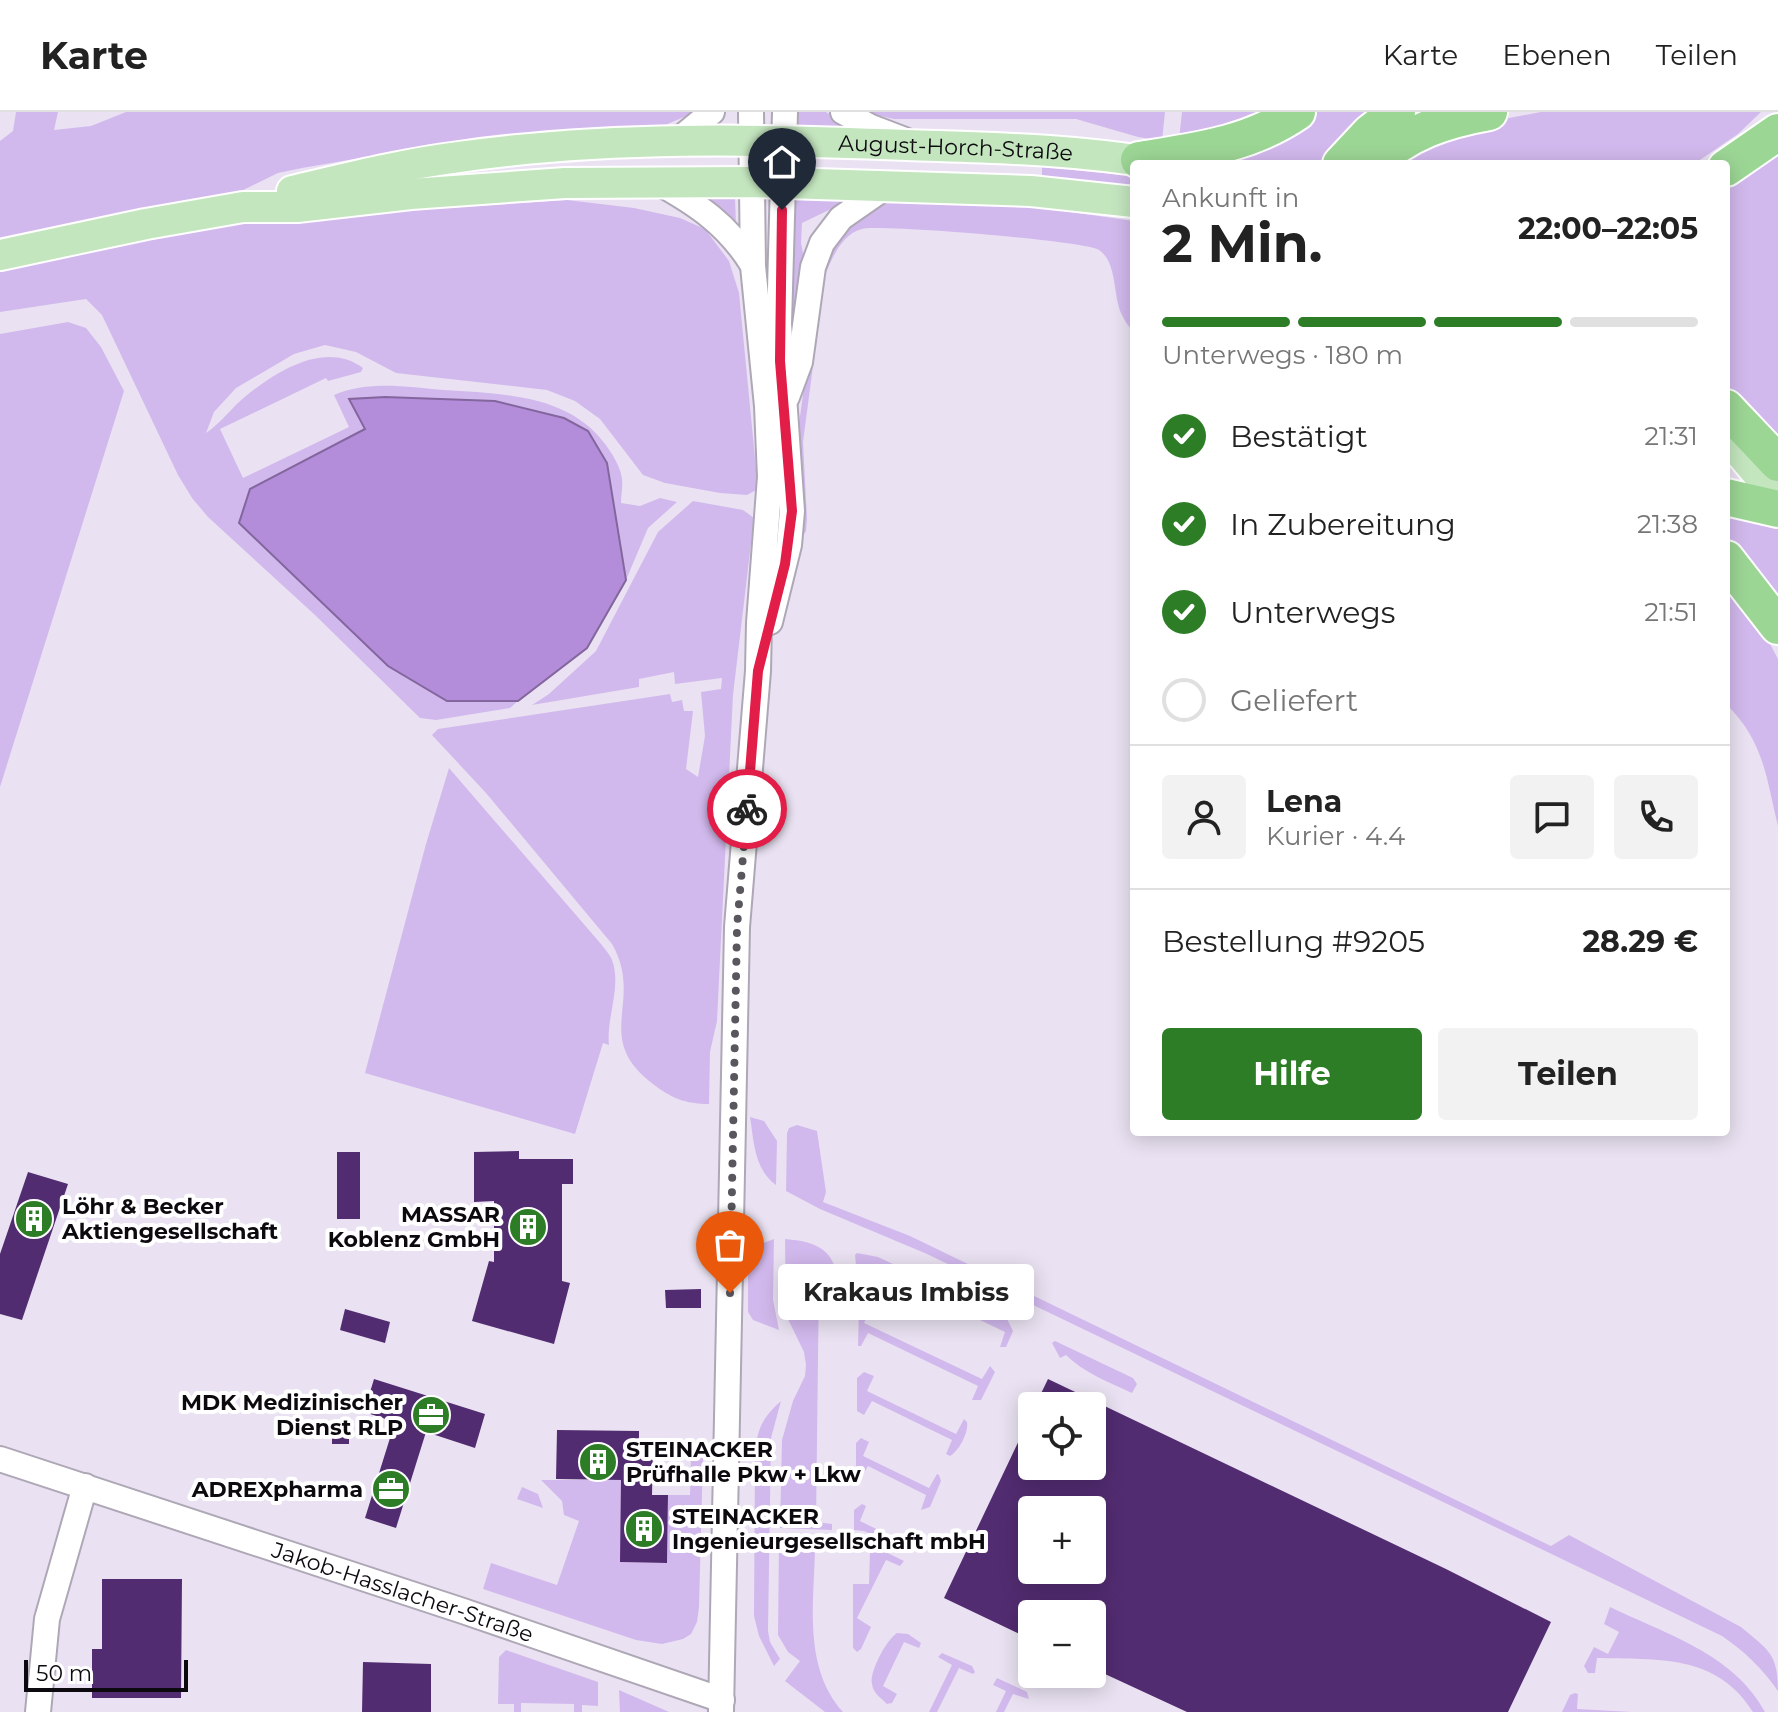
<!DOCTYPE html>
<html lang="de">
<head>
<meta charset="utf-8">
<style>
	:root { --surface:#fff; --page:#f2f2f2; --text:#222; --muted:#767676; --line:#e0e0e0; --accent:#2d7d27 }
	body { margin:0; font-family:Montserrat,sans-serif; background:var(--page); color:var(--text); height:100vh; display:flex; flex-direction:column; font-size:30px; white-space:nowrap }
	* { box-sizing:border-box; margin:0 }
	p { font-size:26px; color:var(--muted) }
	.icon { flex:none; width:44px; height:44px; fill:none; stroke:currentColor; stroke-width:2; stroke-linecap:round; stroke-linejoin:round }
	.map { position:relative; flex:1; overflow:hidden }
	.side { position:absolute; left:1130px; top:48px; width:600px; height:976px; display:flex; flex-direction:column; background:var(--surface); border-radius:8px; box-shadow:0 4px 20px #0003 }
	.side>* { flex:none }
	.fabs { position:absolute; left:1018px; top:1280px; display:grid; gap:16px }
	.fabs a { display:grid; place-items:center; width:88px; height:88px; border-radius:8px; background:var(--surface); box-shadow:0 4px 20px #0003; font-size:40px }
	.scale { position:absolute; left:24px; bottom:20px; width:164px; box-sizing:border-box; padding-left:8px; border:4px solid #0d0a0f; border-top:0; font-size:22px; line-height:28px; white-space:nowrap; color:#0d0a0f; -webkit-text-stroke:6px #fff; paint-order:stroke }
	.pin { position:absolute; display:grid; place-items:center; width:68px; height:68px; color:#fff; margin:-82px -34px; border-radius:50% 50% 50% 0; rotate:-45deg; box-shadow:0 0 8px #0007 }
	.pin .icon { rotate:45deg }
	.courier { position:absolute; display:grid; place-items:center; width:80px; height:80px; margin:-40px; border:6px solid #e11d48; border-radius:50%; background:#fff; color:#222; box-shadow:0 2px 10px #0007 }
	.bubble { position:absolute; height:56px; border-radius:8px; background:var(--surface); box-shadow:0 4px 20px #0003; font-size:26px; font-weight:700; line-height:56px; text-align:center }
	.headline em { font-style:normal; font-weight:700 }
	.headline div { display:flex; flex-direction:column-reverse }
	.headline { display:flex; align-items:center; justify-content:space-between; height:136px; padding:0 32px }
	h1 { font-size:52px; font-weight:700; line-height:60px }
	.bar { display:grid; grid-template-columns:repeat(4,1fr); gap:12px 8px; align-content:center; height:96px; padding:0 32px }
	.bar i { height:10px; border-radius:6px; background:var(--line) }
	.bar .selected { background:var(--accent) }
	.bar p { grid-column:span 4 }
	.line { display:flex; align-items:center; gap:20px; padding:0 32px; border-top:2px solid var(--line) }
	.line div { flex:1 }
	.round { display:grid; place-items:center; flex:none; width:84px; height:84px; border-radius:8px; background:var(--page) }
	ol { padding:0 32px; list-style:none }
	li { display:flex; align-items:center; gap:24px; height:88px }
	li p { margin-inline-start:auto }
	li .icon { padding:8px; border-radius:50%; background:var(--accent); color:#fff; stroke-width:4 }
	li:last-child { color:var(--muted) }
	li i { width:44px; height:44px; border:4px solid var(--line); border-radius:50% }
	.action { display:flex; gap:16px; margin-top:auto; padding:16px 32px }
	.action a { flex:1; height:92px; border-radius:8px; background:var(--accent); color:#fff; font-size:32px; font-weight:700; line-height:92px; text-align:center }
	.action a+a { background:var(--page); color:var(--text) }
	header { display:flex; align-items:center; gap:48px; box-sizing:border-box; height:112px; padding:0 40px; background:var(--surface); border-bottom:2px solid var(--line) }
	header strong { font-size:38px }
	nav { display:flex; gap:44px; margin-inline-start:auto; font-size:28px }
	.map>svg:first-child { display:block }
	.green { fill:#d2b9ed }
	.water { fill:#b48dda; stroke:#82669d; stroke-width:2 }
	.building { fill:#522c71; fill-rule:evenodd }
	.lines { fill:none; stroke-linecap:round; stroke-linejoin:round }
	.minor-casing { stroke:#aea7b6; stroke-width:28 }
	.major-casing { stroke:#fff; stroke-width:34 }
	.highway-casing { stroke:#fff; stroke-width:40 }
	.minor { stroke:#fff; stroke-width:24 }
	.major { stroke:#c4e6bf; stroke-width:30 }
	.highway { stroke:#9cd695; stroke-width:36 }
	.done { stroke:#5a565e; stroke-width:8; stroke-dasharray:0 14.4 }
	.route { stroke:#e11d48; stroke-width:10 }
	.labels { text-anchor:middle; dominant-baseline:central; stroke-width:8; stroke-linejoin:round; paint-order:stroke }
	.street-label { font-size:22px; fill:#0d0a0f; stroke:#fff }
	.poi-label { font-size:22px; font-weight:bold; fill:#0d0a0f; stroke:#fff; text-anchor:start }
</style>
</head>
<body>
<header>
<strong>Karte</strong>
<nav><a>Karte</a><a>Ebenen</a><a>Teilen</a></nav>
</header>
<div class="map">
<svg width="1778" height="1600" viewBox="0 0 1778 1600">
	<rect width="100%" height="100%" fill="#eae2f2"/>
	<g class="green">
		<path d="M16,0H58L54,18L91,14L126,0H696L665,13L442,32L302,56L278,61L237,81L0,130V29L13,19Z"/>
		<path d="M795,0H826L845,13L846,17H795Z"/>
		<path d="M863,0H1165L1162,29L1138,25L1076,7H894Z"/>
		<path d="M1182,0H1277L1179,28Z"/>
		<path d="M1313,0H1379L1327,52H1239L1224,49Z"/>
		<path d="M1541,0H1761L1738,22L1694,52H1386L1452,17Z"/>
		<path d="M1778,30V339L1726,283V66Z"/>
		<path d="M1042,55L1134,64V74L1042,64Z"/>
		<path d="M703,86H735L736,114Z"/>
		<path d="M843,86L835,95L802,111L801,131L805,151L790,245L793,87Z"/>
		<path d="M567,88L634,96L680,106L705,117L729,149L739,181L758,377L747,383L720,381L665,371L643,363L600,307L575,289L547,278L396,261L356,240L325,233L294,242L236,276L214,300L206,321C220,312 233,294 247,283C277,259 326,228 363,256L361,260L328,269L326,266L220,317L243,366L349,315L334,283C368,268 409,275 444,278C505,282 574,282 610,339C615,347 621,357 622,367C623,374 621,384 621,391L640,394L660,386L677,390L648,416L626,468L607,351L495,289L385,285L350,287L365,317L250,377L239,411L388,554L447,589H518L510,596L436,608L420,606L315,503L208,405L192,386L178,363L102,203L86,187L0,200V154L245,109Z"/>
		<path d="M893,89L1008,91L1134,109V221C1129,215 1124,208 1121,201C1113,182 1117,150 1099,138C1086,129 880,112 862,117C842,122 832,146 825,163L803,330L807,407L806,419L801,427L796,333L819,168C833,127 851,103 893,89Z"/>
		<path d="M68,210L86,216L101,235L124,279L0,675V222Z"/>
		<path d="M693,389L743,398L754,406L733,583L717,909L710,940L709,992C685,992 671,986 653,972C591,925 645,890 612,832L486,681L432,623L438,617L670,582L672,590L682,588L684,599H693L686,657L698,665L705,624L701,580L721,577L722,566L675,572L674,560L639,567V575L532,593L549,582L596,539L658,420Z"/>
		<path d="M1726,403L1778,412V497L1726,428Z"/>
		<path d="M1726,475L1768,528L1778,547V714C1766,665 1764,629 1726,592Z"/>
		<path d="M449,656L601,832C605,837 610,843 612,848C622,874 606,906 609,933L603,931L575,1022L365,961L426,732Z"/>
		<path d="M750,1005L764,1009L777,1029L776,1073C754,1057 754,1030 750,1005Z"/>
		<path d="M797,1013L817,1019L826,1080L823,1090L910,1124L1551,1434L1569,1423L1741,1515C1768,1538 1778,1541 1778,1579C1762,1556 1745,1540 1722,1524L927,1142L820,1097L786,1079L787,1021L789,1016Z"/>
		<path d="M774,1127L773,1188L779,1218L753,1208L748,1200V1143L755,1134Z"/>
		<path d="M785,1127C810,1129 831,1134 837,1162L836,1165H819L816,1410L832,1412V1418L780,1416L782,1328L793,1289L805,1264L806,1253L804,1240L786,1203Z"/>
		<path d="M857,1141L878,1145L1006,1205L1013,1219L1006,1235H1000L1005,1220L872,1156L865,1170C856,1166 856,1152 855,1143Z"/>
		<path d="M862,1193L871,1196L864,1211L982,1267L990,1254L995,1260L981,1288H972L978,1274L868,1221L861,1234H858L859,1196Z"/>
		<path d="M1055,1229L1133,1266L1137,1272L1132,1281C1109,1270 1084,1261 1066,1243L1060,1246L1052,1231Z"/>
		<path d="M864,1260L874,1264L867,1279L956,1322L964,1307L967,1310C969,1320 959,1339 950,1344L946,1342L952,1328L872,1289L864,1303L857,1299V1266Z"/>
		<path d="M781,1289L771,1326L768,1519L770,1530L780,1547L774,1554L759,1524L754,1504L755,1338C758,1315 764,1304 781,1289Z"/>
		<path d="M861,1326L869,1330L863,1344L929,1376L937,1362L939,1363L941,1369L930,1395L921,1398L926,1383L868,1354L860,1368L856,1366V1331Z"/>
		<path d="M691,1343L703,1344L699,1495L697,1510L691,1522L683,1527L662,1532L636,1528L483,1477L491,1451L557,1473L579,1409L564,1403L562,1389L541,1368H639L620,1450L667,1451L668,1383H690Z"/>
		<path d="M522,1375L538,1382L543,1396L517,1387Z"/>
		<path d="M862,1392L866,1394L860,1409L903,1430L911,1416L915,1424L908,1439L864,1419L854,1418V1398Z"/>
		<path d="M779,1429H832L831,1436H815C814,1492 803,1555 843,1600H825L785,1569L800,1549L788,1540L778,1523Z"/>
		<path d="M854,1430H865L904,1449L900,1454L886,1448L857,1506L871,1515L861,1537L857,1540L853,1536V1472H869L870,1438L855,1436Z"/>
		<path d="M1610,1495C1666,1522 1734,1542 1765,1600H1753C1716,1541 1657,1548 1597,1546L1595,1561H1588L1584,1554L1594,1535L1608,1542L1619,1520L1604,1512Z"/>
		<path d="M897,1521L908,1522L921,1531L919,1536L904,1530L883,1574L897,1582L892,1591L887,1592C881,1586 873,1581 872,1572C869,1560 887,1527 897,1521Z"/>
		<path d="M506,1538L598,1570V1594L582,1593V1600H574V1592L521,1591V1600H514V1592H498L499,1545Z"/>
		<path d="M942,1541L972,1554L975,1560L973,1562L959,1556L937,1600H929L952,1553L938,1545Z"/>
		<path d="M997,1566L1027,1580L1029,1587L1013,1582L1004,1600H996L1006,1579L993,1573Z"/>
		<path d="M619,1578L669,1600H620Z"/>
		<path d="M1575,1581L1578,1582L1577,1597L1632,1600H1562L1570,1583Z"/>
	</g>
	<path class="water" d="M385,285L495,289L564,306L588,319L607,351L626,468L587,536L518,589H447L388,554L239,411L250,377L365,317L349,287Z"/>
	<g class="building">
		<path d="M519,1039V1047H573V1072H562V1169L570,1171L554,1232L472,1209L489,1149L494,1150V1089L474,1090V1040Z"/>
		<rect x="337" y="1040" width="23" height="67"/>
		<path d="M28,1060L68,1072L22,1208L0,1202V1142Z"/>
		<path d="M701,1177V1196H666L665,1178Z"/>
		<path d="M345,1197L390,1210L385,1231L340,1218Z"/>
		<path d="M374,1267L485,1302L475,1336L426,1320L396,1416L365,1406L395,1310L364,1300Z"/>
		<path d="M1048,1267L1446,1457L1551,1510L1508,1600H1187L1092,1556V1502H1032V1528L944,1486L1032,1301V1354H1092V1294H1035ZM1032,1398H1092V1458H1032Z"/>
		<rect x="332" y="1311" width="17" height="21"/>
		<path d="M557,1318L639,1319V1334H653L652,1383H668L667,1451L620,1450L621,1368L556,1367Z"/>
		<path d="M102,1467H182L181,1586H92V1537H102Z"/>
		<path d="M363,1550L431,1552V1600H362Z"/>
	</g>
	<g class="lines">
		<g class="minor-casing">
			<g id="minor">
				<path d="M843,0L871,15L905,28"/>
				<path d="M677,29L712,0"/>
				<path d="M657,70C697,92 728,113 752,152"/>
				<path d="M787,285L800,250L813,155L822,131L841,106L887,74"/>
				<path d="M770,510L789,433L792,399L779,212L785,0"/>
				<path id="s1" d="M0,1347L463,1499L722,1588"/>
				<path d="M38,1600L47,1507L85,1374"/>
				<path d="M721,1600L737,815L758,559L759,511L770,365L767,294L753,154L751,0"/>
			</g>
		</g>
		<g class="major-casing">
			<g id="major">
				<path id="s2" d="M292,79C348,66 403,52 459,45C607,24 758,27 907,33C993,36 1076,37 1161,52"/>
				<path d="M0,143L146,112L243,95H297L411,82L565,71L751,70L1031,79L1134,90"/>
				<path d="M1726,324L1778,386"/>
			</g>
		</g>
		<g class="highway-casing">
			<g id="highway">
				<path d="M1139,48C1195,39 1249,33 1297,0"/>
				<path d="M1341,52L1370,21L1397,0"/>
				<path d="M1373,52C1408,20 1444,8 1489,0"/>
				<path d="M1726,56L1778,20"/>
				<path d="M1726,296L1778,351"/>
				<path d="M1726,385L1778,397"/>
				<path d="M1726,447L1778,514"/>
			</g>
		</g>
		<use href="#minor" class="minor"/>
		<use href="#major" class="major"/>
		<use href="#highway" class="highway"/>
	</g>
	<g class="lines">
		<path class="done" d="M730,1181L737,815L747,697"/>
		<path class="route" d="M747,697L758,559L785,452L792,399L780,249L782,98"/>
	</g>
	<defs>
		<g id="building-disc" transform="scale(2)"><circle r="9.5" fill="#2d7d27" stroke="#fff"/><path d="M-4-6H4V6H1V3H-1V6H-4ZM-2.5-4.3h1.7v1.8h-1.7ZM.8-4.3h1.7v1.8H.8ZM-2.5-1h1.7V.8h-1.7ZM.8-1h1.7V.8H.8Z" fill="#fff"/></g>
		<g id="office-disc" transform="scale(2)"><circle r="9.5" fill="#2d7d27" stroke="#fff"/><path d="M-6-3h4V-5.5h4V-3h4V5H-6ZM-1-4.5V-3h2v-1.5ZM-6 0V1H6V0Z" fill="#fff"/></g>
	</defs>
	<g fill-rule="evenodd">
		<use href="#building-disc" x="34" y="1107"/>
		<use href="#building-disc" x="528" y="1115"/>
		<use href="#office-disc" x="431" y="1303"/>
		<use href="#building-disc" x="598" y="1350"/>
		<use href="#office-disc" x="391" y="1377"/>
		<use href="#building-disc" x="644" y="1417"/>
	</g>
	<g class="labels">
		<g class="street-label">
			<text stroke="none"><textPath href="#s2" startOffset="668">August-Horch-Straße</textPath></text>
			<text stroke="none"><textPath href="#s1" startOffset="424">Jakob-Hasslacher-Straße</textPath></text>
		</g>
		<g class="poi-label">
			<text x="62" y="1094">Löhr &amp; Becker<tspan x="62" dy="25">Aktiengesellschaft</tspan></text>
			<text x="500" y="1102" text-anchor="end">MASSAR<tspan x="500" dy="25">Koblenz GmbH</tspan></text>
			<text x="403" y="1290" text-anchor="end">MDK Medizinischer<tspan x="403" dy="25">Dienst RLP</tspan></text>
			<text x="626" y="1337">STEINACKER<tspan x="626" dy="25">Prüfhalle Pkw + Lkw</tspan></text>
			<text x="363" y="1377" text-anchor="end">ADREXpharma</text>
			<text x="672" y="1404">STEINACKER<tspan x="672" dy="25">Ingenieurgesellschaft mbH</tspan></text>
		</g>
	</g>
</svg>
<div class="fabs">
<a><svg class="icon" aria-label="locate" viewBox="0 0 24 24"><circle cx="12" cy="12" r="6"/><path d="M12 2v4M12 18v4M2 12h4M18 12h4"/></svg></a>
<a>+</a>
<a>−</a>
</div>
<div class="scale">50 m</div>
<div class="pin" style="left:730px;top:1181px;background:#ea580c"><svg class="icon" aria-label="bag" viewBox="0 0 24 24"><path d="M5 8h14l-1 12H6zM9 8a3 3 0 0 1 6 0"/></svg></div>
<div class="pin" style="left:782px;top:98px;background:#1f2937"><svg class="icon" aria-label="home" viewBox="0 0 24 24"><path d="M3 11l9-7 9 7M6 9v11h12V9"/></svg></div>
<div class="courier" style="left:747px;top:697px"><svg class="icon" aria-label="bike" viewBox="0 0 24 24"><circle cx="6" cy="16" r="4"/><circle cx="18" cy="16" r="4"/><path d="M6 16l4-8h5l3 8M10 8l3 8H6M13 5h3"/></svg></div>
<div class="bubble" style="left:778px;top:1152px;width:256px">Krakaus Imbiss</div>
<section class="side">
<div class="headline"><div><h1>2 Min.</h1><p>Ankunft in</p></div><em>22:00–22:05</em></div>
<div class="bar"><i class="selected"></i><i class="selected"></i><i class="selected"></i><i></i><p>Unterwegs · 180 m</p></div>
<ol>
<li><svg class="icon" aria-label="check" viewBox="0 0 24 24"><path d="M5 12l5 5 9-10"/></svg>Bestätigt<p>21:31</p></li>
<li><svg class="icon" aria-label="check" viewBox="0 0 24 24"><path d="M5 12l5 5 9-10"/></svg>In Zubereitung<p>21:38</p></li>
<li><svg class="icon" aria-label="check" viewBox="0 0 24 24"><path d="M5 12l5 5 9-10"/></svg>Unterwegs<p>21:51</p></li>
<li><i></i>Geliefert</li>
</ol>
<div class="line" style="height:144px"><a class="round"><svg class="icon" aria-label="person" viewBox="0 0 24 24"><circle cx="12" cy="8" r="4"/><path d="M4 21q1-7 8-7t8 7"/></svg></a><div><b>Lena</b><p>Kurier · 4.4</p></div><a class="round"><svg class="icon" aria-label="chat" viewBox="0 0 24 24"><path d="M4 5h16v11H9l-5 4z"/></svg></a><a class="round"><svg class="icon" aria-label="phone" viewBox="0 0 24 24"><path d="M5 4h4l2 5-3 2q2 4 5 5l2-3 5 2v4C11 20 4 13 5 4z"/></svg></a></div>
<div class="line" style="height:104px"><div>Bestellung #9205</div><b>28.29 €</b></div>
<div class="action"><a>Hilfe</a><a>Teilen</a></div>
</section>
</div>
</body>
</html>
